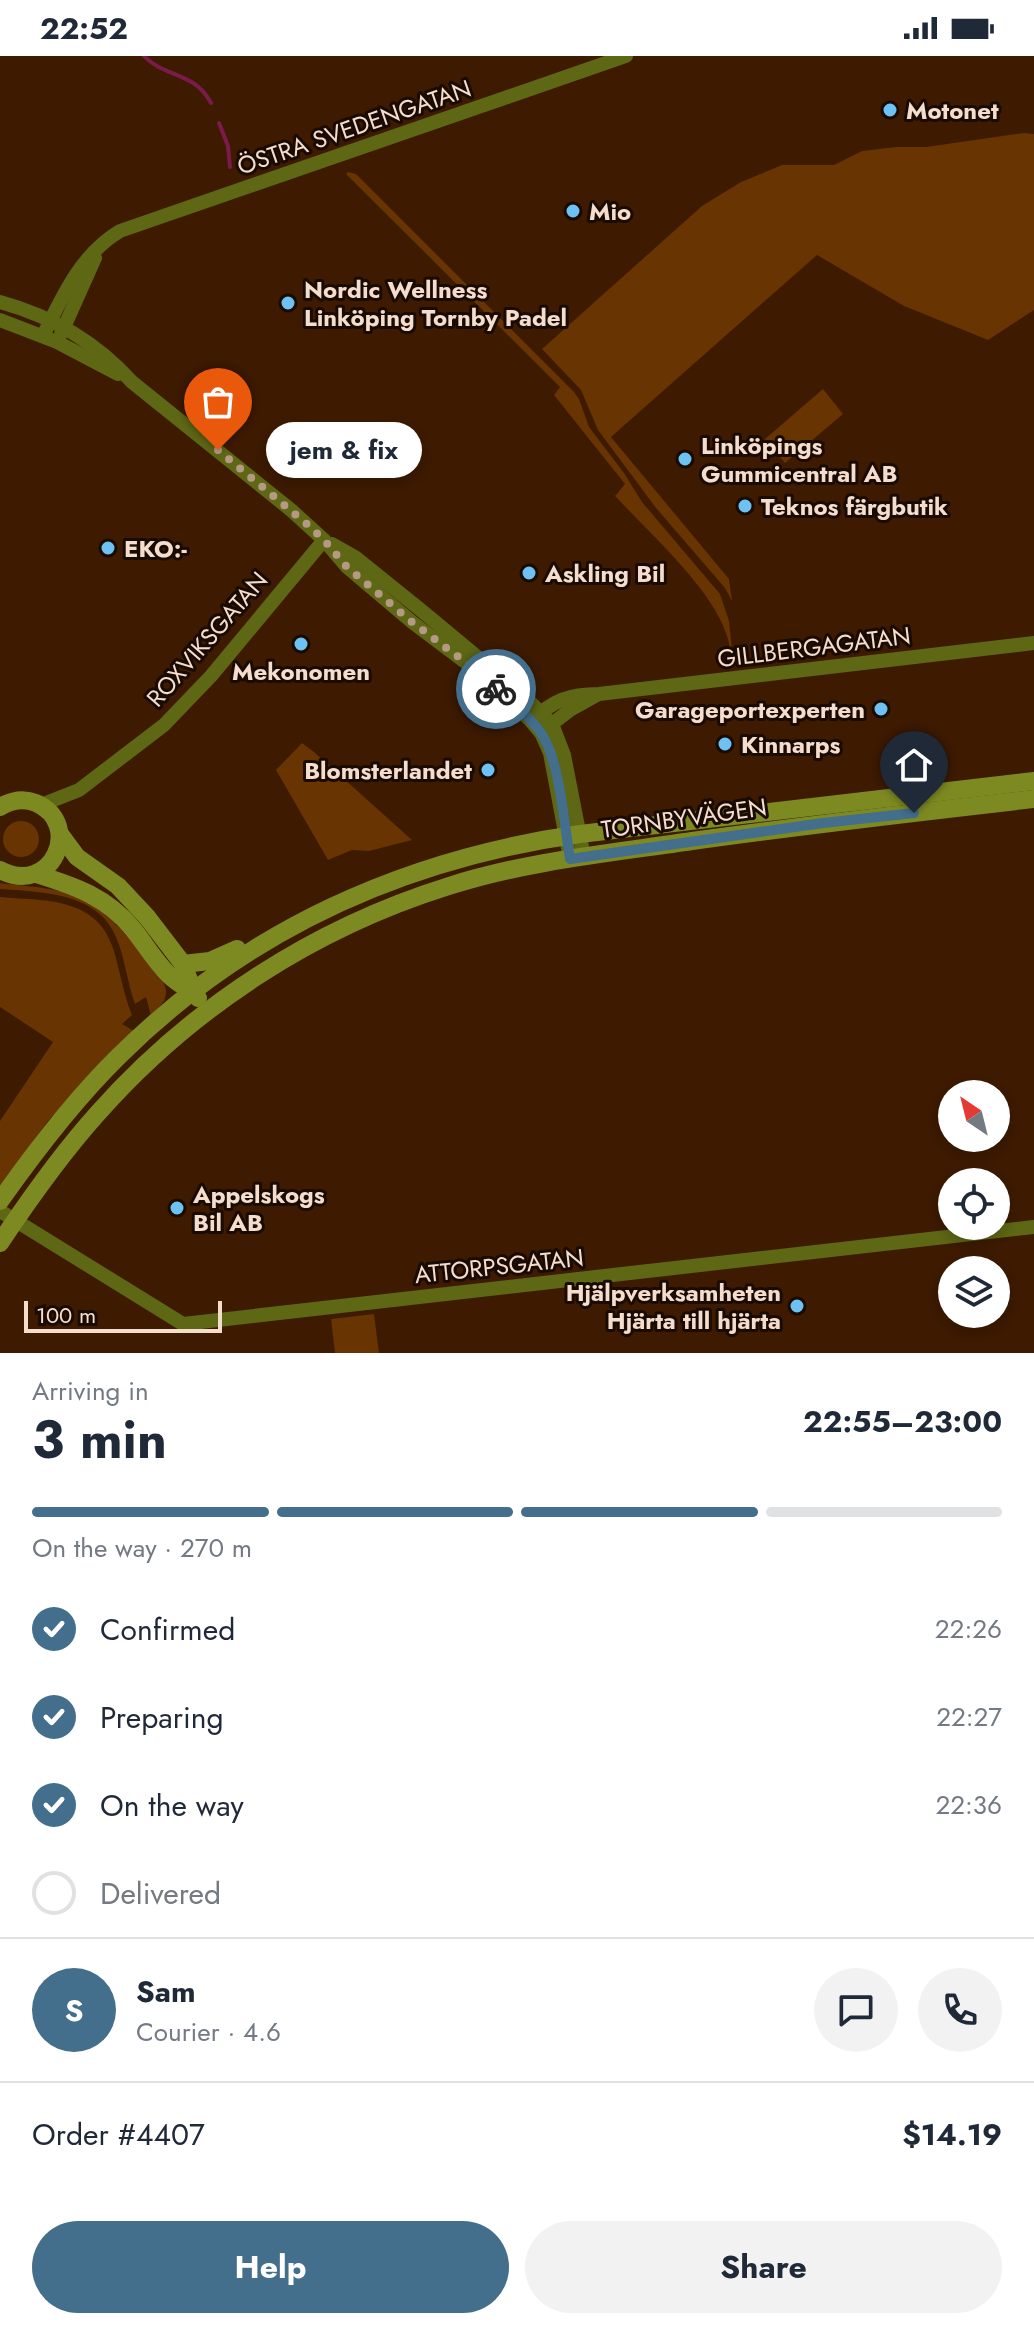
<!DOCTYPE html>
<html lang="en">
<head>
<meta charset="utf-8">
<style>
	:root { --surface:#fff; --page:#f2f2f3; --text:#1f2937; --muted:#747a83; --line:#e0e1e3; --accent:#436e8c }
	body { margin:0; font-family:Jost,sans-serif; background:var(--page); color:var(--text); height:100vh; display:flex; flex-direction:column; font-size:30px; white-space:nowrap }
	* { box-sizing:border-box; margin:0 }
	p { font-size:26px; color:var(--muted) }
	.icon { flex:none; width:44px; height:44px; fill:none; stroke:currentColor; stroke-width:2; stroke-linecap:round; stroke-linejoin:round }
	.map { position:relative; height:1297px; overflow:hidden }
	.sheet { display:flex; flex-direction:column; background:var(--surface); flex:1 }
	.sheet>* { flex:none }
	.needle { width:52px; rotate:325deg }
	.controls { position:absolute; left:938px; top:1024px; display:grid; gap:16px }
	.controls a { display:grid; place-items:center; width:72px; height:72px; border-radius:50%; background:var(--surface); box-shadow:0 4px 12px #0003; font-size:40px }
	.scale { position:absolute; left:24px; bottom:20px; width:198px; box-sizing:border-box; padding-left:8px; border:4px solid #f5ddcd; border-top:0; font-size:22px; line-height:28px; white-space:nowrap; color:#f5ddcd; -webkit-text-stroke:6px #190a02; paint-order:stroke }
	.pin { position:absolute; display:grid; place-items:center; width:68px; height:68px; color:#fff; margin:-82px -34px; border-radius:50% 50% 50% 0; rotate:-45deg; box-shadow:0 0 8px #0007 }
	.pin .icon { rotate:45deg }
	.courier { position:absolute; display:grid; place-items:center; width:80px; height:80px; margin:-40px; border:6px solid #436e8c; border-radius:50%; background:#fff; color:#222; box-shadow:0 2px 10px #0007 }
	.bubble { position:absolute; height:56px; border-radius:28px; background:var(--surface); box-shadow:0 4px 12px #0003; font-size:26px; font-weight:700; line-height:56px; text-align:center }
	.head em { font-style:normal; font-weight:700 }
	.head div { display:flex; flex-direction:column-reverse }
	.head { display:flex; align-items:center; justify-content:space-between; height:136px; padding:0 32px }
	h1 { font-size:52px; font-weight:700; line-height:60px }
	.bar { display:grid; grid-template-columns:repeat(4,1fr); gap:12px 8px; align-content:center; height:96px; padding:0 32px }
	.bar i { height:10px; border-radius:6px; background:var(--line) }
	.bar .selected { background:var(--accent) }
	.bar p { grid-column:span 4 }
	.line { display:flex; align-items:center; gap:20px; padding:0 32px; border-top:2px solid var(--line) }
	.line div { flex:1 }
	.round { display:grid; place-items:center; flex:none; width:84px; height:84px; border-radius:42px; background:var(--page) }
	ol { padding:0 32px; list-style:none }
	li { display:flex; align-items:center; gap:24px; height:88px }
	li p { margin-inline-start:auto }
	li .icon { padding:8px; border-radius:50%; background:var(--accent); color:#fff; stroke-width:4 }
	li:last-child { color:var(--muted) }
	li i { width:44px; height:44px; border:4px solid var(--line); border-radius:50% }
	.primary-button { display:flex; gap:16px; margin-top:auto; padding:16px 32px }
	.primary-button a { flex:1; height:92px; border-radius:48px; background:var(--accent); color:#fff; font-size:32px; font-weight:700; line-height:92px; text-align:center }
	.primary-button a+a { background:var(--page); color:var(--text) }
	.status { display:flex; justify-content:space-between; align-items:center; height:56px; padding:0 40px; background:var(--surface); direction:ltr }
	.status svg { height:22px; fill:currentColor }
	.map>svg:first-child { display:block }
	.green { fill:#673402 }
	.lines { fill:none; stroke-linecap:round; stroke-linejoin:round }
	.stream { stroke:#7a1b49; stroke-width:4 }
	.street { stroke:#5d6714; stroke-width:14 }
	.secondary { stroke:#7d8a22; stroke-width:18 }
	.done { stroke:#b59985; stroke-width:8; stroke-dasharray:0 14.4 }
	.route { stroke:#436e8c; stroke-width:10 }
	.poi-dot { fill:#6ec2f3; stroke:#190a02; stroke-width:3 }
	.labels { text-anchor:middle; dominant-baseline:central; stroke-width:6; stroke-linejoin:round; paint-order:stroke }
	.poi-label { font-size:24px; font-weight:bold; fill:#f5ddcd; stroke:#190a02; text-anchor:start }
	.street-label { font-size:24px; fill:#f5ddcd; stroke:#190a02 }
</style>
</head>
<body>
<div class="status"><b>22:52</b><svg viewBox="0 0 49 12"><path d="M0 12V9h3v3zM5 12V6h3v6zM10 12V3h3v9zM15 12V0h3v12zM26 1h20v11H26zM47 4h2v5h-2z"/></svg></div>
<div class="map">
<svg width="1034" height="1297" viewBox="0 0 1034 1297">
	<rect width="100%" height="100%" fill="#3d1a00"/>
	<g class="green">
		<path d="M1024,77L1034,78V254L988,284L904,250L817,199L611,381L729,523L732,545L725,532L656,452L598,374L581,334L542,293L702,150L741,126L782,109H834L862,95L896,91H926Z"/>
		<path d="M348,116L356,118L574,336L579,343L589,371L624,417L642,446L720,538L729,565L733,604H731C730,596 730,588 727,580C712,532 650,478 615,440L625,428L554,339L560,331L346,118Z"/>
		<path d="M823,333L843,358L785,407L765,383Z"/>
		<path d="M302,687L314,696L412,784L369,795L352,794L328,804L276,714Z"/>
		<circle cx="21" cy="783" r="18"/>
		<path d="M0,827C30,831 63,831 90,846C106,855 165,917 166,934C167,946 158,952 151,960L146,941L135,948C127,926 125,902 116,881C98,836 40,836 0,833Z"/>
		<path d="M0,841C43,845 96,840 113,892C120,914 123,937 132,959L122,968L134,975L47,1066L0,1131V1065L53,986L0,951Z"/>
		<path d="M374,1258L379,1297H335L331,1263Z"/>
	</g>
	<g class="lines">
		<g class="stream">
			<path d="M144,0C165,22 194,15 211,47"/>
			<path d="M219,67L228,90L230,111"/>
		</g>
		<g class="street">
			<path d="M0,246C51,260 97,287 132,326L291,454L324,484L347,511L412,566L481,618L531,665L541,677L550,697L570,803"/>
			<path d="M0,264L57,286L118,318"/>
			<path d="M61,278L95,202"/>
			<path d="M43,280C62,241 81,198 120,175L626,0"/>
			<path d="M332,488L355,501L422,555L523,639L552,668L564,699L584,801"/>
			<path d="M531,665C554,644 569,638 599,638L1034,587"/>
			<path d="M544,674L570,654L597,639"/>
			<path d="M41,749L79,734L164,669L211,620L324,484"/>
			<path d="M0,1155L183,1268L1034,1171"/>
		</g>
		<g class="secondary">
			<path d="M0,751C12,744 24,742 36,747C84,768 52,841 0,814"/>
			<path d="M60,778L77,801L118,830L147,861L183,908L193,935"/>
			<path d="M36,818C75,830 107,841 133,873C145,888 155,905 168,918C177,928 190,932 198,942"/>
			<path d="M183,908L210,905L237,893"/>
			<path d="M0,1145C36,1094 74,1044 119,1000C246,874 404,803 580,778L1034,725"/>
			<path d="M0,1187C30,1142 62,1097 98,1057C192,951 314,872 449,830C527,805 611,797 692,785C806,769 920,756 1034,743"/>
		</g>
	</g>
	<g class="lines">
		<path class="done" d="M218,394L308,469L324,484L347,511L412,566L481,618L496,633"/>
		<path class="route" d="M496,633C511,648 529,659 541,677C560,705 564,768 570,803L823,767L914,757"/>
	</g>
	<g class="poi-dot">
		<circle cx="890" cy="54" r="8"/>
		<circle cx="573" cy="155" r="8"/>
		<circle cx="288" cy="247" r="8"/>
		<circle cx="685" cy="403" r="8"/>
		<circle cx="745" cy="450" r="8"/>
		<circle cx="108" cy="492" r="8"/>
		<circle cx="529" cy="517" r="8"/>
		<circle cx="301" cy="588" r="8"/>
		<circle cx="881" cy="653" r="8"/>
		<circle cx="725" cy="688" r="8"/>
		<circle cx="488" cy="714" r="8"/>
		<circle cx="177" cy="1152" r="8"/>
		<circle cx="797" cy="1250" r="8"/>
	</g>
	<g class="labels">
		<g class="poi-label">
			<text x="906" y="54">Motonet</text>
			<text x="589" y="155">Mio</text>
			<text x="304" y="233">Nordic Wellness<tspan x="304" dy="28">Linköping Tornby Padel</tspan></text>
			<text x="701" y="389">Linköpings<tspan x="701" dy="28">Gummicentral AB</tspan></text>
			<text x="761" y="450">Teknos färgbutik</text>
			<text x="124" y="492">EKO:-</text>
			<text x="545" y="517">Askling Bil</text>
			<text x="301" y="615" text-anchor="middle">Mekonomen</text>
			<text x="865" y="653" text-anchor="end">Garageportexperten</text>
			<text x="741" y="688">Kinnarps</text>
			<text x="472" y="714" text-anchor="end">Blomsterlandet</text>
			<text x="193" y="1138">Appelskogs<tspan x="193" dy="28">Bil AB</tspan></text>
			<text x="781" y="1236" text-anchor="end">Hjälpverksamheten<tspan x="781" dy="28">Hjärta till hjärta</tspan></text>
		</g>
		<g class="street-label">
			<text transform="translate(354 71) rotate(-19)">ÖSTRA SVEDENGATAN</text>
			<text transform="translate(207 583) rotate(-49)">ROXVIKSGATAN</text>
			<text transform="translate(814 591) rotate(-7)">GILLBERGAGATAN</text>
			<text transform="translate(684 762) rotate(-8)">TORNBYVÄGEN</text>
			<text transform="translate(499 1210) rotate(-6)">ATTORPSGATAN</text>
		</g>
	</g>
</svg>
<div class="controls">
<a><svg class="needle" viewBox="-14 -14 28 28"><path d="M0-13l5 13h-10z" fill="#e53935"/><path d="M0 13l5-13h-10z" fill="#747a83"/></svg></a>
<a><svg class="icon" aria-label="locate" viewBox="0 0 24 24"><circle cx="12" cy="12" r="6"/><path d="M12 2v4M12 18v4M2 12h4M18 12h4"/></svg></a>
<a><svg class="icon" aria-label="layers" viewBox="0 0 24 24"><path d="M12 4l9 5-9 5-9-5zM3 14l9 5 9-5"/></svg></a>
</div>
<div class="scale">100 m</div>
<div class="pin" style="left:218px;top:394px;background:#ea580c"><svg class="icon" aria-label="bag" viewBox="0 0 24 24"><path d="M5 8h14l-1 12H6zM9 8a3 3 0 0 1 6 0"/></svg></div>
<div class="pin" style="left:914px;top:757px;background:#1f2937"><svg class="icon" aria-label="home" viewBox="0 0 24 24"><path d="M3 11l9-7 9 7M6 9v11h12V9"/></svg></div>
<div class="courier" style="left:496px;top:633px"><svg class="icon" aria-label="bike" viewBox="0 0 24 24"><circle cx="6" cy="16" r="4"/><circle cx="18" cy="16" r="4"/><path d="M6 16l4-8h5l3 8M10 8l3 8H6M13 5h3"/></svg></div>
<div class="bubble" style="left:266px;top:366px;width:156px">jem &amp; fix</div>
</div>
<section class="sheet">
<div class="head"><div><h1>3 min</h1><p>Arriving in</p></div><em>22:55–23:00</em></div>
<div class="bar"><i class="selected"></i><i class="selected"></i><i class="selected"></i><i></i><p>On the way · 270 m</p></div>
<ol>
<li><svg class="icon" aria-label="check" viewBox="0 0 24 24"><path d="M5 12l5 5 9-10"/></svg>Confirmed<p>22:26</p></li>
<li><svg class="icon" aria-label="check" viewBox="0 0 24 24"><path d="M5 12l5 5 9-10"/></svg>Preparing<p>22:27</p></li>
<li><svg class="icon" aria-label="check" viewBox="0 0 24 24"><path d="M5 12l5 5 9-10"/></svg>On the way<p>22:36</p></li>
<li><i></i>Delivered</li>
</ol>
<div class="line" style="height:144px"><b class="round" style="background:var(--accent);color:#fff">S</b><div><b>Sam</b><p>Courier · 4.6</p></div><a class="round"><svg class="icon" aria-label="chat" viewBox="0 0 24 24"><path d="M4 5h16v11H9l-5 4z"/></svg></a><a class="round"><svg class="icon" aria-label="phone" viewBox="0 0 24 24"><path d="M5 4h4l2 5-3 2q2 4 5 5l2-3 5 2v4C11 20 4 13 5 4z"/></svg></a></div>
<div class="line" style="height:104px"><div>Order #4407</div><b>$14.19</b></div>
<div class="primary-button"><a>Help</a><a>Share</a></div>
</section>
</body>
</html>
